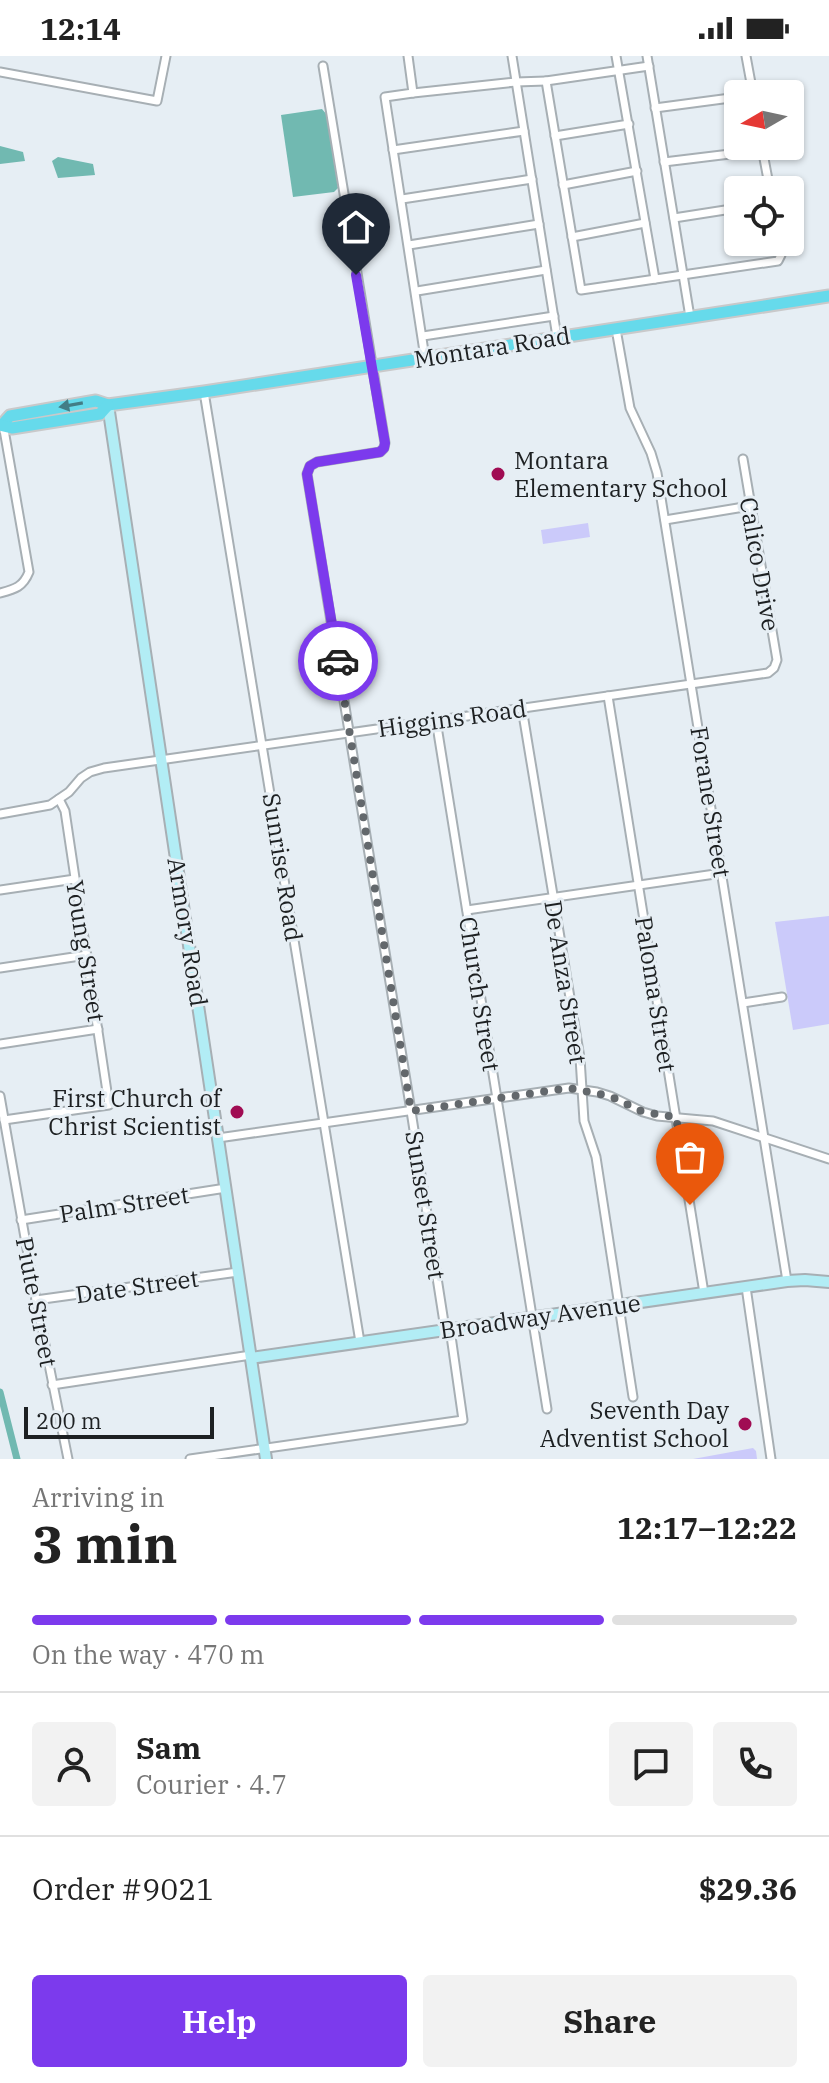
<!DOCTYPE html>
<html lang="en">
<head>
<meta charset="utf-8">
<style>
	:root { --surface:#fff; --page:#f2f2f2; --text:#222; --muted:#767676; --line:#e0e0e0; --accent:#7c3aed }
	body { margin:0; font-family:"IBM Plex Serif",serif; background:var(--page); color:var(--text); height:100vh; display:flex; flex-direction:column; font-size:30px; white-space:nowrap }
	* { box-sizing:border-box; margin:0 }
	p { font-size:26px; color:var(--muted) }
	.icon { flex:none; width:44px; height:44px; fill:none; stroke:currentColor; stroke-width:2; stroke-linecap:round; stroke-linejoin:round }
	.map { position:relative; height:1403px; overflow:hidden }
	.drawer { display:flex; flex-direction:column; background:var(--surface); flex:1 }
	.drawer>* { flex:none }
	.needle { width:52px; rotate:261deg }
	.buttons { position:absolute; left:724px; top:24px; display:grid; gap:16px }
	.buttons a { display:grid; place-items:center; width:80px; height:80px; border-radius:8px; background:var(--surface); box-shadow:0 2px 6px #0004; font-size:40px }
	.scale { position:absolute; left:24px; bottom:20px; width:190px; box-sizing:border-box; padding-left:8px; border:4px solid #1d2022; border-top:0; font-size:22px; line-height:28px; white-space:nowrap; color:#1d2022; -webkit-text-stroke:6px #e6eef4; paint-order:stroke }
	.pin { position:absolute; display:grid; place-items:center; width:68px; height:68px; color:#fff; margin:-82px -34px; border-radius:50% 50% 50% 0; rotate:-45deg; box-shadow:0 0 8px #0007 }
	.pin .icon { rotate:45deg }
	.courier { position:absolute; display:grid; place-items:center; width:80px; height:80px; margin:-40px; border:6px solid #7c3aed; border-radius:50%; background:#fff; color:#222; box-shadow:0 2px 10px #0007 }
	.head em { font-style:normal; font-weight:800 }
	.head div { display:flex; flex-direction:column-reverse }
	.head { display:flex; align-items:center; justify-content:space-between; height:136px; padding:0 32px }
	h1 { font-size:52px; font-weight:800; line-height:60px }
	.bar { display:grid; grid-template-columns:repeat(4,1fr); gap:12px 8px; align-content:center; height:96px; padding:0 32px }
	.bar i { height:10px; border-radius:6px; background:var(--line) }
	.bar .on { background:var(--accent) }
	.bar p { grid-column:span 4 }
	.line { display:flex; align-items:center; gap:20px; padding:0 32px; border-top:2px solid var(--line) }
	.line div { flex:1 }
	.round { display:grid; place-items:center; flex:none; width:84px; height:84px; border-radius:8px; background:var(--page) }
	.button { display:flex; gap:16px; margin-top:auto; padding:16px 32px }
	.button a { flex:1; height:92px; border-radius:8px; background:var(--accent); color:#fff; font-size:32px; font-weight:800; line-height:92px; text-align:center }
	.button a+a { background:var(--page); color:var(--text) }
	.status { display:flex; justify-content:space-between; align-items:center; height:56px; padding:0 40px; background:var(--surface); direction:ltr }
	.status svg { height:22px; fill:currentColor }
	.map>svg:first-child { display:block }
	.green { fill:#cbcafa }
	.water { fill:#71b9b1 }
	.lines { fill:none; stroke-linecap:round; stroke-linejoin:round }
	.canal { stroke:#71b9b1; stroke-width:7 }
	.street-casing { stroke:#a7afb4; stroke-width:11 }
	.secondary-casing { stroke:#a7afb4; stroke-width:14 }
	.primary-casing { stroke:#c9c9ca; stroke-width:15 }
	.street { stroke:#fff; stroke-width:7 }
	.secondary { stroke:#b2edf5; stroke-width:10 }
	.primary { stroke:#66daeb; stroke-width:11 }
	.oneway { fill:#427d86 }
	.done { stroke:#63686c; stroke-width:8; stroke-dasharray:0 14.4 }
	.route { stroke:#7c3aed; stroke-width:10 }
	.poi-dot { fill:#a00c53; stroke:#e6eef4; stroke-width:3 }
	.labels { text-anchor:middle; dominant-baseline:central; stroke-width:6; stroke-linejoin:round; paint-order:stroke }
	.street-label { font-size:24px; fill:#1d2022; stroke:#e6eef4 }
	.poi-label { font-size:24px; fill:#1d2022; stroke:#e6eef4; text-anchor:end }
</style>
</head>
<body>
<div class="status"><b>12:14</b><svg viewBox="0 0 49 12"><path d="M0 12V9h3v3zM5 12V6h3v6zM10 12V3h3v9zM15 12V0h3v12zM26 1h20v11H26zM47 4h2v5h-2z"/></svg></div>
<div class="map">
<svg width="829" height="1403" viewBox="0 0 829 1403">
	<rect width="100%" height="100%" fill="#e6eef4"/>
	<g class="green">
		<path d="M588,467L590,481L543,488L541,474Z"/>
		<path d="M829,860V968L793,974L775,866Z"/>
		<path d="M753,1392L756,1395L757,1403H693Z"/>
	</g>
	<g class="water">
		<path d="M322,53L327,59L338,132L334,136L293,141L281,59Z"/>
		<path d="M0,90L23,96L25,105L0,108Z"/>
		<path d="M58,101L93,108L95,119L58,122L52,105Z"/>
	</g>
	<g class="lines">
		<path class="canal" d="M0,1336L17,1403"/>
		<g class="street-casing">
			<g id="street">
				<path d="M408,0L413,37L385,41L425,302"/>
				<path d="M512,0L557,281"/>
				<path d="M616,0L655,223"/>
				<path d="M647,0L690,261"/>
				<path d="M746,0L753,38"/>
				<path d="M323,10L385,387L384,392L380,396L317,406L310,410L307,418L411,1055L445,1273"/>
				<path d="M649,10L546,25L581,234L778,205L781,199L779,186"/>
				<path d="M0,16L157,45L166,0"/>
				<path d="M413,37L516,26L546,25"/>
				<path d="M655,52L738,41"/>
				<path d="M555,80L629,68"/>
				<path d="M762,92L770,134"/>
				<path d="M393,94L524,75"/>
				<path d="M664,106L763,94"/>
				<path d="M563,129L637,115"/>
				<path d="M402,143L532,123"/>
				<path d="M674,162L738,152"/>
				<path d="M572,181L645,167"/>
				<path d="M409,189L539,168"/>
				<path d="M417,235L546,214"/>
				<path d="M616,273L630,352L651,397L657,417L787,1225"/>
				<path d="M423,280L554,260"/>
				<path d="M204,336L360,1286"/>
				<path d="M665,464L750,450"/>
				<path d="M0,537C15,533 23,531 29,516L3,368"/>
				<path d="M608,640L704,1237"/>
				<path d="M522,652L580,1002L584,1065L596,1101L633,1341"/>
				<path d="M436,664L547,1353"/>
				<path d="M0,758L50,749L69,736L81,722L90,716L104,712L768,617L774,612L777,604L743,403"/>
				<path d="M0,834L75,823"/>
				<path d="M467,854L722,817"/>
				<path d="M0,912L87,899"/>
				<path d="M743,947L782,941"/>
				<path d="M0,988L98,973"/>
				<path d="M0,1040L36,1244L68,1403"/>
				<path d="M4,1064L109,1049L65,755L59,743"/>
				<path d="M218,1082L569,1032L597,1036L610,1040L643,1056L657,1060L713,1065L829,1103"/>
				<path d="M21,1164L226,1132"/>
				<path d="M746,1231L771,1403"/>
				<path d="M36,1244L238,1216"/>
				<path d="M52,1329L251,1299"/>
				<path d="M190,1403L463,1364L450,1273"/>
			</g>
		</g>
		<g class="secondary-casing">
			<g id="secondary">
				<path d="M108,349L266,1403"/>
				<path d="M251,1302L787,1225L805,1224L829,1226"/>
			</g>
		</g>
		<g class="primary-casing">
			<g id="primary">
				<path d="M3,368L10,360L96,345L108,349L204,336L829,240"/>
				<path d="M0,369L12,372L100,358L108,349"/>
			</g>
		</g>
		<use href="#street" class="street"/>
		<use href="#secondary" class="secondary"/>
		<use href="#primary" class="primary"/>
	</g>
	<defs><path id="oneway-solid" d="M-6-.8H1V-3.2L6.5 0L1 3.2V.8H-6Z" transform="scale(2)"/></defs>
	<use class="oneway" href="#oneway-solid" transform="translate(71 349) rotate(170)"/>
	<g class="lines">
		<path class="done" d="M338,605L411,1055L569,1032L610,1040L643,1056L676,1061L690,1149"/>
		<path class="route" d="M338,605L307,418L310,410L317,406L380,396L384,392L385,387L356,219"/>
	</g>
	<g class="poi-dot">
		<circle cx="498" cy="418" r="8"/>
		<circle cx="237" cy="1056" r="8"/>
		<circle cx="745" cy="1368" r="8"/>
	</g>
	<g class="labels">
		<g class="street-label">
			<text transform="translate(492 291) rotate(-9)">Montara Road</text>
			<text transform="translate(760 508) rotate(80)">Calico Drive</text>
			<text transform="translate(452 662) rotate(-8)">Higgins Road</text>
			<text transform="translate(711 746) rotate(81)">Forane Street</text>
			<text transform="translate(283 811) rotate(81)">Sunrise Road</text>
			<text transform="translate(188 876) rotate(81)">Armory Road</text>
			<text transform="translate(86 895) rotate(81)">Young Street</text>
			<text transform="translate(566 926) rotate(81)">De Anza Street</text>
			<text transform="translate(480 938) rotate(81)">Church Street</text>
			<text transform="translate(656 938) rotate(81)">Paloma Street</text>
			<text transform="translate(124 1148) rotate(-9)">Palm Street</text>
			<text transform="translate(426 1149) rotate(81)">Sunset Street</text>
			<text transform="translate(137 1230) rotate(-8)">Date Street</text>
			<text transform="translate(37 1246) rotate(79)">Piute Street</text>
			<text transform="translate(540 1260) rotate(-8)">Broadway Avenue</text>
		</g>
		<g class="poi-label">
			<text x="514" y="404" text-anchor="start">Montara<tspan x="514" dy="28">Elementary School</tspan></text>
			<text x="221" y="1042">First Church of<tspan x="221" dy="28">Christ Scientist</tspan></text>
			<text x="729" y="1354">Seventh Day<tspan x="729" dy="28">Adventist School</tspan></text>
		</g>
	</g>
</svg>
<div class="buttons">
<a><svg class="needle" viewBox="-14 -14 28 28"><path d="M0-13l5 13h-10z" fill="#e53935"/><path d="M0 13l5-13h-10z" fill="#767676"/></svg></a>
<a><svg class="icon" aria-label="locate" viewBox="0 0 24 24"><circle cx="12" cy="12" r="6"/><path d="M12 2v4M12 18v4M2 12h4M18 12h4"/></svg></a>
</div>
<div class="scale">200 m</div>
<div class="pin" style="left:690px;top:1149px;background:#ea580c"><svg class="icon" aria-label="bag" viewBox="0 0 24 24"><path d="M5 8h14l-1 12H6zM9 8a3 3 0 0 1 6 0"/></svg></div>
<div class="pin" style="left:356px;top:219px;background:#1f2937"><svg class="icon" aria-label="home" viewBox="0 0 24 24"><path d="M3 11l9-7 9 7M6 9v11h12V9"/></svg></div>
<div class="courier" style="left:338px;top:605px"><svg class="icon" aria-label="car" viewBox="0 0 24 24"><path d="M5 17H2v-5l4-1 3-4h7l3 4 3 1v5h-3M9 17h6M6 11h13"/><circle cx="7" cy="17" r="2"/><circle cx="17" cy="17" r="2"/></svg></div>
</div>
<section class="drawer">
<div class="head"><div><h1>3 min</h1><p>Arriving in</p></div><em>12:17–12:22</em></div>
<div class="bar"><i class="on"></i><i class="on"></i><i class="on"></i><i></i><p>On the way · 470 m</p></div>
<div class="line" style="height:144px"><a class="round"><svg class="icon" aria-label="person" viewBox="0 0 24 24"><circle cx="12" cy="8" r="4"/><path d="M4 21q1-7 8-7t8 7"/></svg></a><div><b>Sam</b><p>Courier · 4.7</p></div><a class="round"><svg class="icon" aria-label="chat" viewBox="0 0 24 24"><path d="M4 5h16v11H9l-5 4z"/></svg></a><a class="round"><svg class="icon" aria-label="phone" viewBox="0 0 24 24"><path d="M5 4h4l2 5-3 2q2 4 5 5l2-3 5 2v4C11 20 4 13 5 4z"/></svg></a></div>
<div class="line" style="height:104px"><div>Order #9021</div><b>$29.36</b></div>
<div class="button"><a>Help</a><a>Share</a></div>
</section>
</body>
</html>
